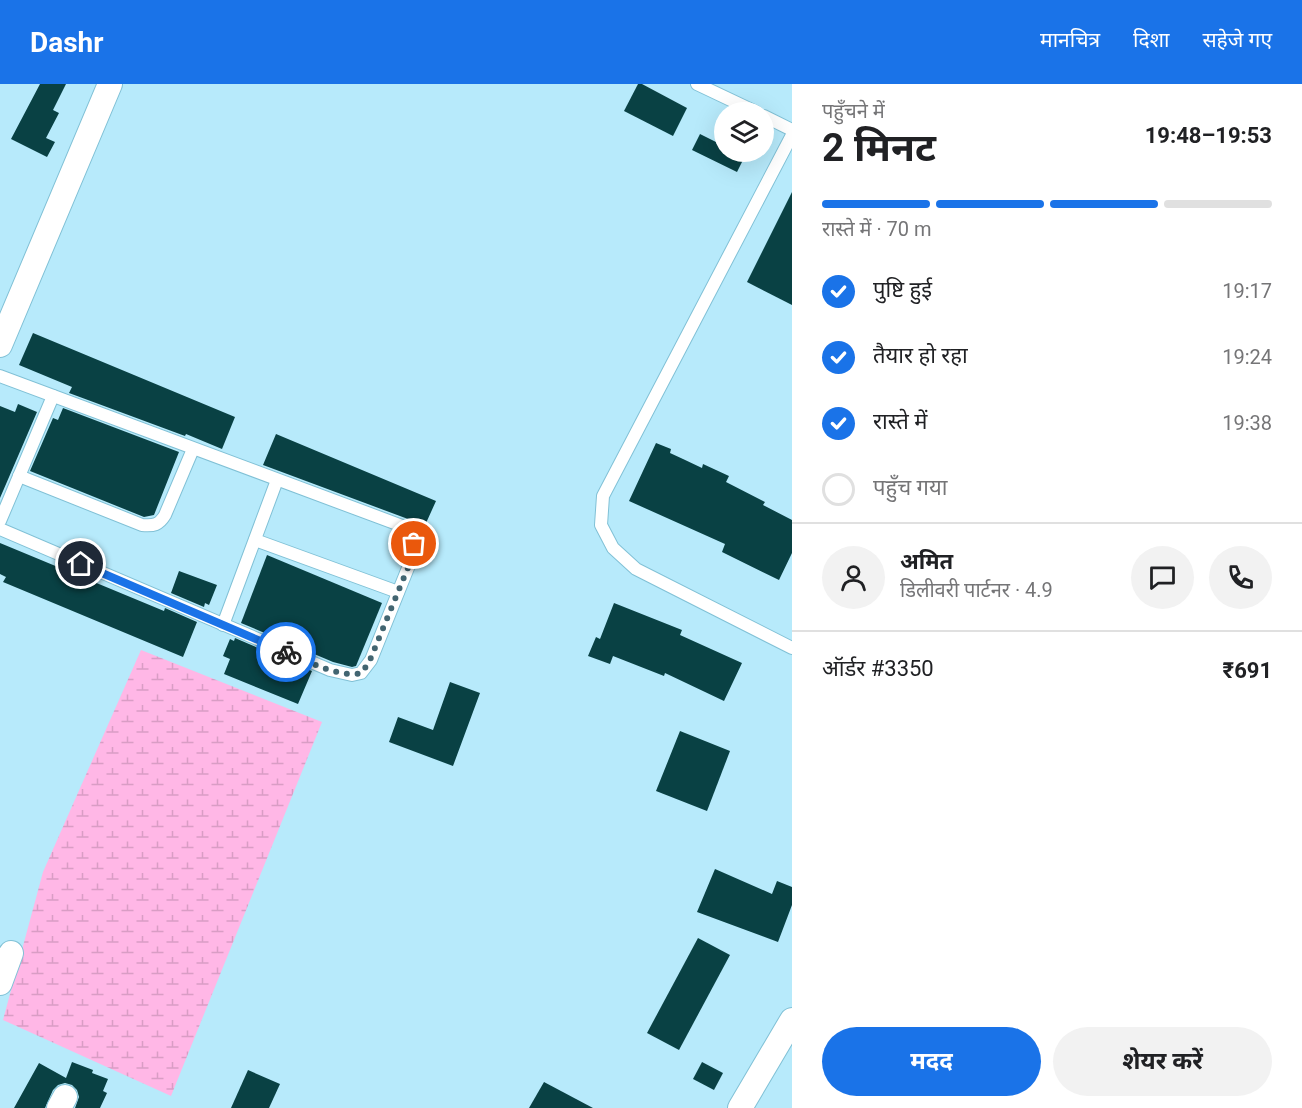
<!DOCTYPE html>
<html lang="hi">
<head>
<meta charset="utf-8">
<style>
	:root { --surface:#fff; --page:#f2f2f2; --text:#202124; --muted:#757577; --line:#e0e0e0; --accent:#1a73e8 }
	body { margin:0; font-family:Roboto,"Noto Sans Devanagari",sans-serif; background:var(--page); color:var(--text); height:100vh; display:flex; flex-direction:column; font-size:22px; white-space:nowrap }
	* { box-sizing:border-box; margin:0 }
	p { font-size:20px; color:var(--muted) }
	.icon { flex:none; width:33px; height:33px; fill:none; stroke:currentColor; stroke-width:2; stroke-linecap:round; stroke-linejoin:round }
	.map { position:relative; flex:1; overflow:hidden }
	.side { display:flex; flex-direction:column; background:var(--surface); width:510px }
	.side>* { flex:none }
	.buttons { position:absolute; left:714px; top:18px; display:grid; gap:12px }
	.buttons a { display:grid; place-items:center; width:60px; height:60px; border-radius:50%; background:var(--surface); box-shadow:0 6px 24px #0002; font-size:30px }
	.pin { position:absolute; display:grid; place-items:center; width:51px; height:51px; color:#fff; margin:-26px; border:3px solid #fff; border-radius:50%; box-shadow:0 2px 6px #0007 }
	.courier { position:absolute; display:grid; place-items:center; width:60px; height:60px; margin:-30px; border:4px solid #1a73e8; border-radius:50%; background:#fff; color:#222; box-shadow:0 2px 8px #0007 }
	.headline em { font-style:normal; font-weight:700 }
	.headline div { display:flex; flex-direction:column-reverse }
	.headline { display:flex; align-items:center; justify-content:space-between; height:102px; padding:0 30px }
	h1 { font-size:39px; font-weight:700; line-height:45px }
	.bar { display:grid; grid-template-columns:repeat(4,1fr); gap:9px 6px; align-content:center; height:72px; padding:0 30px }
	.bar i { height:8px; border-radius:4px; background:var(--line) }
	.bar .active { background:var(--accent) }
	.bar p { grid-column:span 4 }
	.line { display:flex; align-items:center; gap:15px; padding:0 30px; border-top:2px solid var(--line) }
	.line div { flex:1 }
	.round { display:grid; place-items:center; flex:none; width:63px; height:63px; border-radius:32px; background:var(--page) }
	ol { padding:0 30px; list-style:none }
	li { display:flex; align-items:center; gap:18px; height:66px }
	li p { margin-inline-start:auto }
	li .icon { padding:6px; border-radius:50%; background:var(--accent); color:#fff; stroke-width:4 }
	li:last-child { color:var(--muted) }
	li i { width:33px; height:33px; border:3px solid var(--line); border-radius:50% }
	.action { display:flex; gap:12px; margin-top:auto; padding:12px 30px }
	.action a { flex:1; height:69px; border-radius:36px; background:var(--accent); color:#fff; font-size:24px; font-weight:700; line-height:69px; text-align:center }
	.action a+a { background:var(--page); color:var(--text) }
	header { display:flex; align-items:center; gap:36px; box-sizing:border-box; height:84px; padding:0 30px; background:var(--accent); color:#fff }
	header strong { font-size:28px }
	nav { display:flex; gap:33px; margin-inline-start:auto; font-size:21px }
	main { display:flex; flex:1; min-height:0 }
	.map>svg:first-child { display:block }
	.wetland { fill:url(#wetland-marsh) }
	.building { fill:#094144 }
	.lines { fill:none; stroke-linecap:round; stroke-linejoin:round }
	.lane-casing { stroke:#81c1d6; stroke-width:14 }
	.street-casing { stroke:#81c1d6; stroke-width:26 }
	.lane { stroke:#fff; stroke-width:12 }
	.street { stroke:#fff; stroke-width:24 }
	.done { stroke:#426571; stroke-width:6; stroke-dasharray:0 10.8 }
	.route { stroke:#1a73e8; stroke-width:8 }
</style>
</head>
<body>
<header>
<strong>Dashr</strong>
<nav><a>मानचित्र</a><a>दिशा</a><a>सहेजे गए</a></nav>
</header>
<main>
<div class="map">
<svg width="792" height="1024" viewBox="0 0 792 1024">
	<defs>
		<pattern id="wetland-marsh" width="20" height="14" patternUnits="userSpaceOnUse" patternTransform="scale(1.5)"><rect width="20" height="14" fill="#ffb7e6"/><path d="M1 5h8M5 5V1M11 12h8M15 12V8" fill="none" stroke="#d99dc5"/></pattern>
	</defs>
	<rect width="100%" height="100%" fill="#b7eafb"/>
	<path class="wetland" d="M141,566L322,638L171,1012L3,936L43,788Z"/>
	<g class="building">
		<path d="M40,0H66L53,26L59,29L46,54L55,58L47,73L11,55Z"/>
		<path d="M638,0H642L687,24L673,52L624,27Z"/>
		<path d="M700,50L724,62V68H747L737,88L692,66Z"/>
		<path d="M792,108V221L747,198Z"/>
		<path d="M33,249L235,333L222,365L186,350L185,352L69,309L72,303L19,281Z"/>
		<path d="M18,320L37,328L0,414V322L15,328Z"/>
		<path d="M63,324L179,368L154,431L144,433L30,387L53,334L58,336Z"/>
		<path d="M276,350L436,417L422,448L408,435L263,381Z"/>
		<path d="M656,359L671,365L670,369L683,375L702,384L703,380L729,392L726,398L765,418L763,421L792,436V469L779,496L722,468L725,460L629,417Z"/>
		<path d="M0,459L164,527L165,524L197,538L183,573L3,498L6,493L0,490Z"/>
		<path d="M267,471L382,519L356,582L352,583L333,578L241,539Z"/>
		<path d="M179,487L217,501L209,521L205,519L204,523L171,509Z"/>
		<path d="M614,519L682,546L680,551L742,579L724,617L665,589L664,592L613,572L610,580L588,572L596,553L600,555Z"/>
		<path d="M235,554L312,587L298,620L224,590L230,575L223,572L230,555L234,557Z"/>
		<path d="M450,598L480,609L453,682L389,658L398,633L433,646Z"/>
		<path d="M680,647L730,667L707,727L656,707Z"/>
		<path d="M715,785L772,810L777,797L792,803V821L778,858L697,828Z"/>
		<path d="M698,854L730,871L679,966L647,949Z"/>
		<path d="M72,978L93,986L92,989L108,995L103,1007L107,1009L100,1024H75L79,1013L77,1006L72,1001L65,999L58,1001L53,1006L45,1024H14L39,979L66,994Z"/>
		<path d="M702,978L723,989L714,1006L693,995Z"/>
		<path d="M248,986L280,1000L269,1024H231Z"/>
		<path d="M544,998L593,1024H529Z"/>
	</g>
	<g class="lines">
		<g class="lane-casing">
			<g id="lane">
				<path d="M697,0L756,28"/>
				<path d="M764,32L792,46"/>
				<path d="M792,51L603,412L601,441L613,464L636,485L792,564"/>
				<path d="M0,292L405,443C416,452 414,462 412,474L371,576L361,589L352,591L330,586L0,445"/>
				<path d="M19,392L142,441C154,442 159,441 165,431L193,365"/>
				<path d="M0,437L53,312"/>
				<path d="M255,456L398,508"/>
				<path d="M223,541L277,396"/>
			</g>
		</g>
		<g class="street-casing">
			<g id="street">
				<path d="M0,261L110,0"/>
				<path d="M0,899L11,869"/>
				<path d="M59,1024L65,1013"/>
				<path d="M740,1024L792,936"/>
			</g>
		</g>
		<use href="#lane" class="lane"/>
		<use href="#street" class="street"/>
	</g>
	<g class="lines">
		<path class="done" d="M286,568C309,577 336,594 362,589L370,576L412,474L414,460"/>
		<path class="route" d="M81,480L286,568"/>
	</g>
</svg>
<div class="buttons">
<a><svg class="icon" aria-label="layers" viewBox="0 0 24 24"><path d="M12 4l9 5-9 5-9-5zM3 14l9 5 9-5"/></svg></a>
</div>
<div class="pin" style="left:414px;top:460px;background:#ea580c"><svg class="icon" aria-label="bag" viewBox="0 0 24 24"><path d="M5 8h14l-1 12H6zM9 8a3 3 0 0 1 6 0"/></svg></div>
<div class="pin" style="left:81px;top:480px;background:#1f2937"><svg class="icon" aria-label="home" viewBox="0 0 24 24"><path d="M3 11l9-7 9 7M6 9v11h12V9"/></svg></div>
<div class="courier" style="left:286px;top:568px"><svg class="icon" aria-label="bike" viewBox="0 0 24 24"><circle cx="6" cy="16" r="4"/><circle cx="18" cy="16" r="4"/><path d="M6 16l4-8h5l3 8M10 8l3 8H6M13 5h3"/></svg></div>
</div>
<section class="side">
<div class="headline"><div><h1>2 मिनट</h1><p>पहुँचने में</p></div><em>19:48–19:53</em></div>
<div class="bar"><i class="active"></i><i class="active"></i><i class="active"></i><i></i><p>रास्ते में · 70 m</p></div>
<ol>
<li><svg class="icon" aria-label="check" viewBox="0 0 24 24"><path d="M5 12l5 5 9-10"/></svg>पुष्टि हुई<p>19:17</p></li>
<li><svg class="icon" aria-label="check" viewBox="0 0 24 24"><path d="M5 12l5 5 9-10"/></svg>तैयार हो रहा<p>19:24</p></li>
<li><svg class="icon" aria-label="check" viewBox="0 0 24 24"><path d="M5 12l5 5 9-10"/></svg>रास्ते में<p>19:38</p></li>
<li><i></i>पहुँच गया</li>
</ol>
<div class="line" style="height:108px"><a class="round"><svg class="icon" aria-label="person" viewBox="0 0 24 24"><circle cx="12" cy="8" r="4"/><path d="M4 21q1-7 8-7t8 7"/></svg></a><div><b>अमित</b><p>डिलीवरी पार्टनर · 4.9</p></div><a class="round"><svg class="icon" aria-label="chat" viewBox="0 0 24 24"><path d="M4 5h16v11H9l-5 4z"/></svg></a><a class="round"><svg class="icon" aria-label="phone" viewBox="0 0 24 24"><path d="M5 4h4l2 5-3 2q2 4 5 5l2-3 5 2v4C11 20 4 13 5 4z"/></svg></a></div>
<div class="line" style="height:78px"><div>ऑर्डर #3350</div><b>₹691</b></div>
<div class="action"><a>मदद</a><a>शेयर करें</a></div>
</section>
</main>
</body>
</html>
